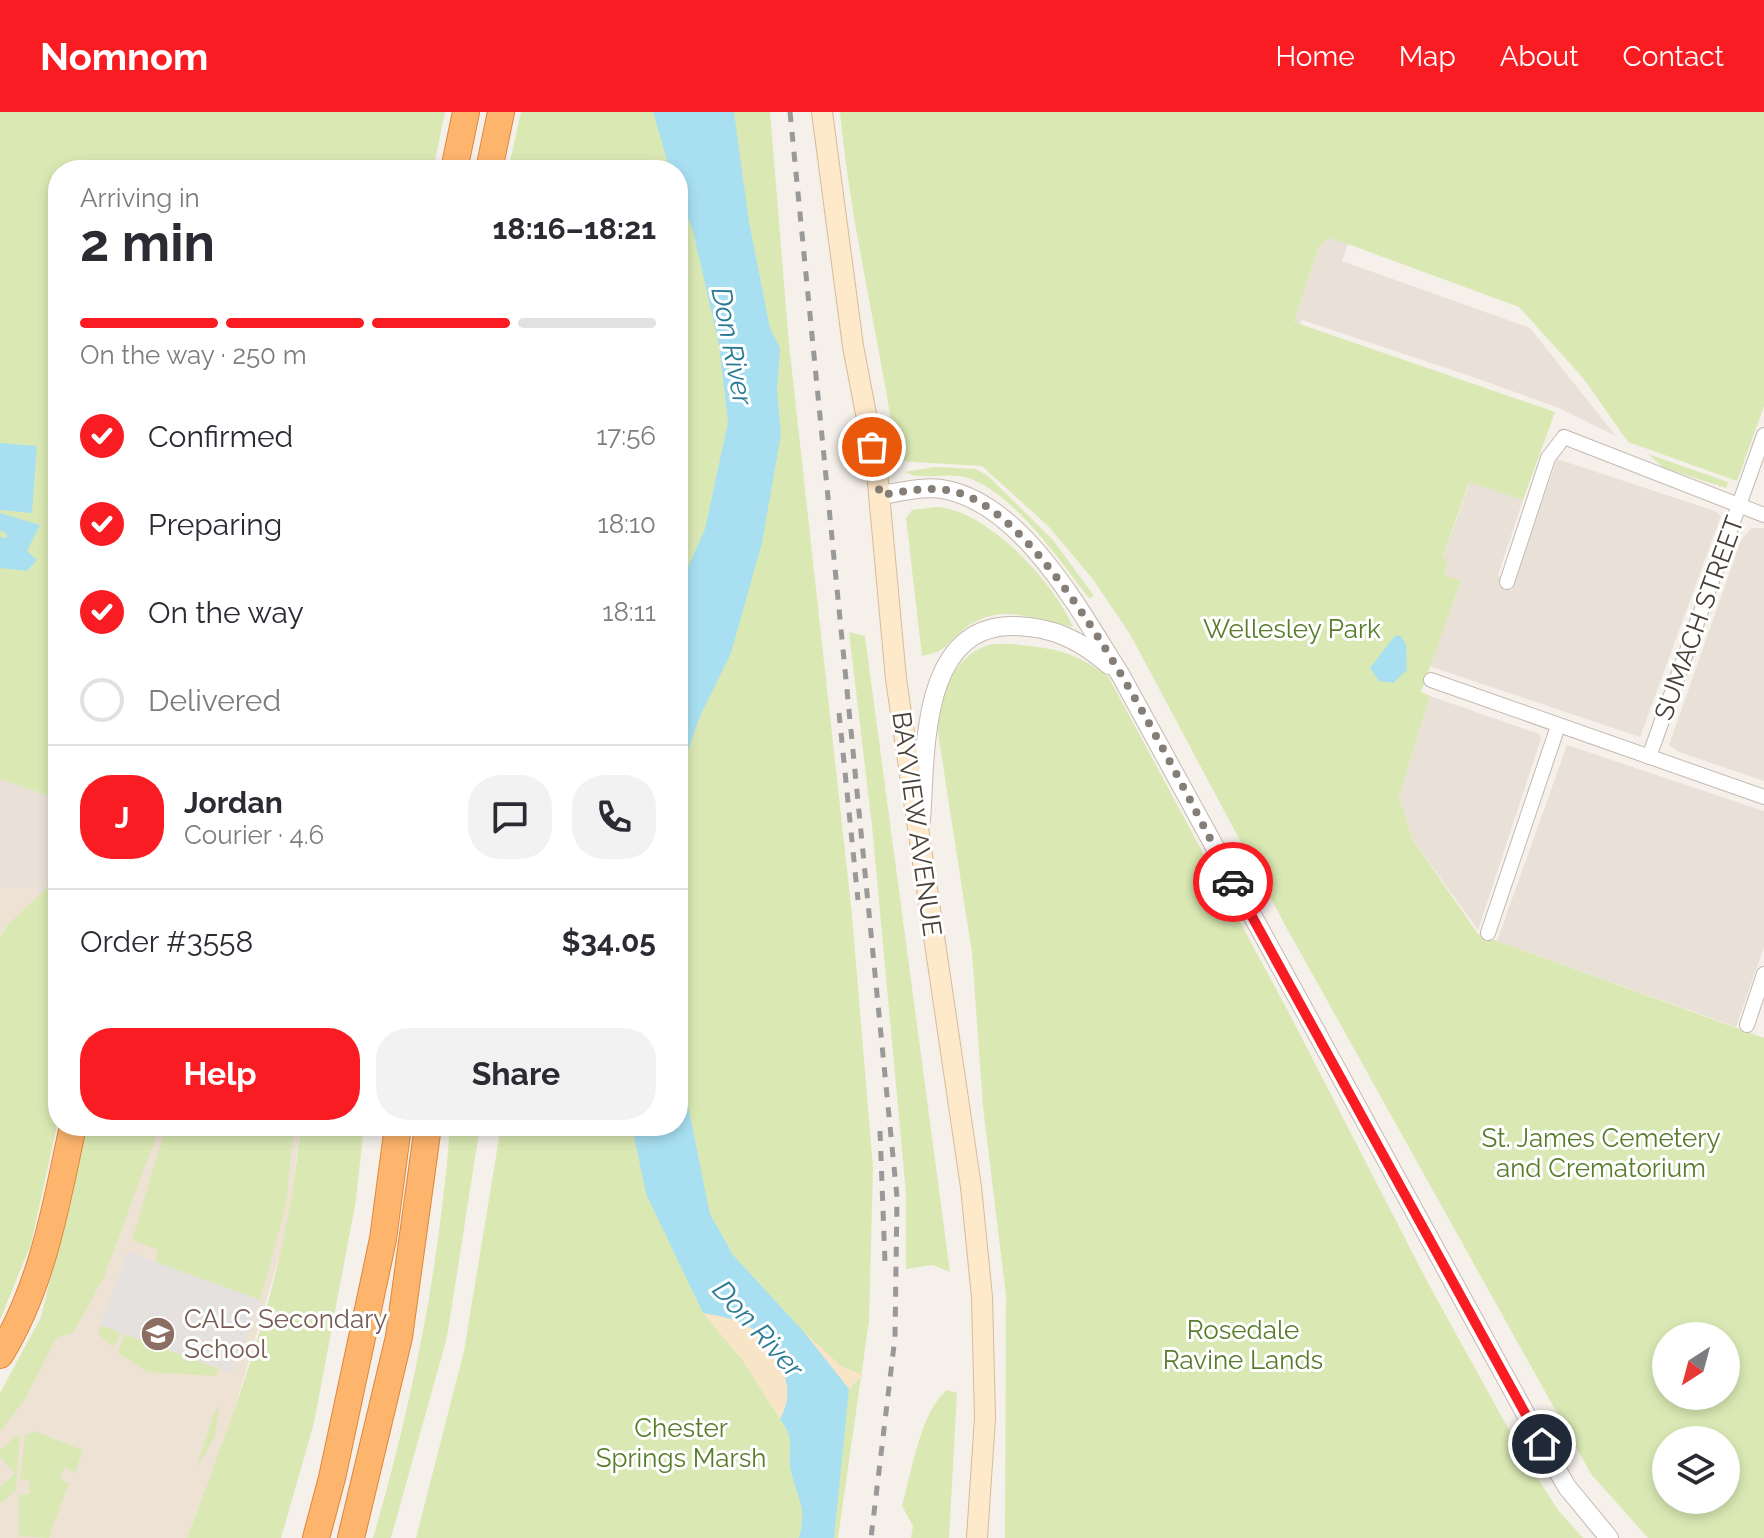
<!DOCTYPE html>
<html lang="en">
<head>
<meta charset="utf-8">
<style>
	:root { --surface:#fff; --page:#f2f2f3; --text:#2b2b33; --muted:#7c7c81; --line:#e1e1e2; --accent:#f91d23 }
	body { margin:0; font-family:Raleway,sans-serif; background:var(--page); color:var(--text); height:100vh; display:flex; flex-direction:column; font-size:30px; white-space:nowrap }
	* { box-sizing:border-box; margin:0 }
	p { font-size:26px; color:var(--muted) }
	.icon { flex:none; width:44px; height:44px; fill:none; stroke:currentColor; stroke-width:2; stroke-linecap:round; stroke-linejoin:round }
	.map { position:relative; flex:1; overflow:hidden }
	.panel { position:absolute; left:48px; top:48px; width:640px; height:976px; display:flex; flex-direction:column; background:var(--surface); border-radius:32px; box-shadow:0 4px 12px #0003 }
	.panel>* { flex:none }
	.needle { width:52px; rotate:216deg }
	.buttons { position:absolute; left:1652px; top:1210px; display:grid; gap:16px }
	.buttons a { display:grid; place-items:center; width:88px; height:88px; border-radius:50%; background:var(--surface); box-shadow:0 4px 12px #0003; font-size:40px }
	.pin { position:absolute; display:grid; place-items:center; width:68px; height:68px; color:#fff; margin:-34px; border:4px solid #fff; border-radius:50%; box-shadow:0 2px 8px #0007 }
	.courier { position:absolute; display:grid; place-items:center; width:80px; height:80px; margin:-40px; border:6px solid #f91d23; border-radius:50%; background:#fff; color:#222; box-shadow:0 2px 10px #0007 }
	.head em { font-style:normal; font-weight:700 }
	.head div { display:flex; flex-direction:column-reverse }
	.head { display:flex; align-items:center; justify-content:space-between; height:136px; padding:0 32px }
	h1 { font-size:52px; font-weight:700; line-height:60px }
	.bar { display:grid; grid-template-columns:repeat(4,1fr); gap:12px 8px; align-content:center; height:96px; padding:0 32px }
	.bar i { height:10px; border-radius:6px; background:var(--line) }
	.bar .selected { background:var(--accent) }
	.bar p { grid-column:span 4 }
	.line { display:flex; align-items:center; gap:20px; padding:0 32px; border-top:2px solid var(--line) }
	.line div { flex:1 }
	.round { display:grid; place-items:center; flex:none; width:84px; height:84px; border-radius:32px; background:var(--page) }
	ol { padding:0 32px; list-style:none }
	li { display:flex; align-items:center; gap:24px; height:88px }
	li p { margin-inline-start:auto }
	li .icon { padding:8px; border-radius:50%; background:var(--accent); color:#fff; stroke-width:4 }
	li:last-child { color:var(--muted) }
	li i { width:44px; height:44px; border:4px solid var(--line); border-radius:50% }
	.button { display:flex; gap:16px; margin-top:auto; padding:16px 32px }
	.button a { flex:1; height:92px; border-radius:32px; background:var(--accent); color:#fff; font-size:32px; font-weight:700; line-height:92px; text-align:center }
	.button a+a { background:var(--page); color:var(--text) }
	header { display:flex; align-items:center; gap:48px; box-sizing:border-box; height:112px; padding:0 40px; background:var(--accent); color:#fff }
	header strong { font-size:38px }
	nav { display:flex; gap:44px; margin-inline-start:auto; font-size:28px }
	.map>svg:first-child { display:block }
	.residential { fill:#e9e1d8 }
	.education { fill:#eee2d4 }
	.green { fill:#dae9b4; fill-rule:evenodd }
	.sand { fill:#f8e5c7 }
	.parking { fill:#e4e1df }
	.water { fill:#a8e0f1 }
	.lines { fill:none; stroke-linecap:round; stroke-linejoin:round }
	.minor-casing { stroke:#c4b9b0; stroke-width:16 }
	.tertiary-casing { stroke:#c4b9b0; stroke-width:20 }
	.secondary-casing { stroke:#d5bb9a; stroke-width:22 }
	.motorway-casing { stroke:#de863c; stroke-width:28 }
	.minor { stroke:#fff; stroke-width:14 }
	.tertiary { stroke:#fff; stroke-width:18 }
	.secondary { stroke:#fee9cb; stroke-width:20 }
	.motorway { stroke:#fdb46d; stroke-width:26 }
	.rail { stroke:#999; stroke-width:5; stroke-dasharray:10 10; stroke-linecap:butt }
	.done { stroke:#857e76; stroke-width:8; stroke-dasharray:0 14.4 }
	.route { stroke:#f91d23; stroke-width:10 }
	.labels { text-anchor:middle; dominant-baseline:central; stroke-width:6; stroke-linejoin:round; paint-order:stroke }
	.street-label { font-size:26px; fill:#494038; stroke:#fff }
	.park-label { font-size:26px; fill:#587c2a; stroke:#fff }
	.education-label { font-size:26px; fill:#785e54; stroke:#fff; text-anchor:start }
	.water-label { font-size:28px; font-style:italic; fill:#2a7b95; stroke:#fff }
</style>
</head>
<body>
<header>
<strong>Nomnom</strong>
<nav><a>Home</a><a>Map</a><a>About</a><a>Contact</a></nav>
</header>
<div class="map">
<svg width="1764" height="1426" viewBox="0 0 1764 1426">
	<rect width="100%" height="100%" fill="#f5f0ea"/>
	<g class="residential">
		<path d="M1328,126L1348,132L1342,149L1530,216L1616,324L1559,296L1473,265L1302,208L1299,212L1294,210L1318,137Z"/>
		<path d="M1557,347L1715,399L1721,404L1640,625L1429,554L1461,470L1444,463L1443,446L1470,369L1523,388L1498,463L1502,465L1499,474L1511,479Z"/>
		<path d="M1752,416H1764V669L1679,640L1669,633L1741,428Z"/>
		<path d="M1430,584L1539,622L1541,627L1478,818L1413,728L1399,685Z"/>
		<path d="M1567,633L1764,699V835L1736,915L1497,829Z"/>
		<path d="M0,667L58,687V748L45,778L0,776Z"/>
	</g>
	<g class="education">
		<path d="M0,776L45,778L8,812L0,826Z"/>
		<path d="M116,1014H300L289,1111L278,1149L229,1316L187,1426H0V1320L24,1289Z"/>
	</g>
	<g class="green">
		<path d="M0,0H445L433,58H58V687L0,667Z"/>
		<path d="M521,0H770L789,232L852,803L873,1055L869,1209L838,1426H416L464,1239L501,1014H678V58H508Z"/>
		<path d="M840,0H1764V294L1737,369L1628,330L1583,266L1519,195L1348,132L1328,126L1318,137L1294,210L1555,300L1523,388L1469,370L1443,445L1448,448L1444,463L1461,469L1421,580L1430,584L1399,685L1413,728L1478,822L1764,926V1426H1648L1591,1362L1285,813L1130,522L1092,466L1048,414L982,354L897,349C881,232 851,118 840,0ZM1666,1224H1726V1284H1666ZM1666,1328H1726V1388H1666Z"/>
		<path d="M1648,342L1728,370L1726,376L1664,356Z"/>
		<path d="M935,355L975,357L987,363L1053,428L1094,484L1089,486C1060,449 1016,384 971,367C949,358 923,370 904,360Z"/>
		<path d="M937,395C987,398 1054,470 1073,515C1033,507 999,489 963,518C944,533 948,539 922,544L906,406L912,398Z"/>
		<path d="M849,520L865,524L950,1160L933,1153L906,1157V1081L872,714Z"/>
		<path d="M1012,532C1055,536 1073,539 1108,564L1290,903L1428,1171L1524,1345L1558,1398L1583,1426H1005L1006,1184L983,995L972,841L938,621C938,589 951,546 986,534C993,531 1004,532 1012,532Z"/>
		<path d="M58,748V1009L31,1132L0,1208V826L8,812L45,778Z"/>
		<path d="M87,1014H160L104,1165L73,1221L56,1226L24,1289L0,1320V1281L41,1205Z"/>
		<path d="M166,1014H294L286,1094L260,1188L155,1150L158,1138L132,1128Z"/>
		<path d="M300,1014H364L356,1088L314,1311L281,1426H187C237,1295 290,1154 300,1014Z"/>
		<path d="M450,1014H480L447,1225L391,1426H373C412,1293 440,1153 450,1014Z"/>
		<path d="M100,1213L120,1220L114,1235L99,1223Z"/>
		<path d="M124,1222L219,1257L216,1264L147,1260L118,1241Z"/>
		<path d="M947,1278L957,1281L949,1426H911L913,1414L902,1394C911,1362 921,1298 947,1278Z"/>
		<path d="M220,1293L215,1324L196,1357L212,1306Z"/>
		<path d="M34,1319L83,1338L75,1361L64,1355L60,1368L69,1371L49,1426L19,1424V1383L29,1382L30,1369L20,1367L25,1324Z"/>
		<path d="M17,1323L20,1324L16,1378L0,1392V1375L15,1361L0,1345V1338Z"/>
	</g>
	<g class="sand">
		<path d="M703,1201C745,1208 767,1217 783,1259C790,1277 789,1290 780,1307L743,1249Z"/>
		<path d="M803,1219L841,1254L863,1263L849,1277Z"/>
	</g>
	<path class="parking" d="M128,1140L260,1188L232,1261L100,1213Z"/>
	<g class="water">
		<path d="M653,0H734L749,110L770,216L780,236L777,279L781,322L762,431L731,541L701,602L678,665V477L705,417L728,310L719,233L693,119L678,79V58H670Z"/>
		<path d="M0,331L37,334L32,401L0,398Z"/>
		<path d="M0,401L40,413L27,439L37,448L27,459L0,456V425L7,426V422L0,418Z"/>
		<path d="M1400,523L1406,532L1407,558L1393,571L1379,569L1370,556L1394,525Z"/>
		<path d="M678,945L710,1102L733,1143L803,1219L849,1277L834,1426H799C807,1395 799,1391 792,1363C785,1339 798,1330 780,1307C789,1290 790,1277 783,1259C767,1217 745,1208 703,1201L646,1082L632,1014H678Z"/>
	</g>
	<g class="lines">
		<g class="minor-casing">
			<g id="minor">
				<path d="M1507,470L1548,346L1564,325L1764,403"/>
				<path d="M1431,568L1764,685"/>
				<path d="M1649,645L1764,323"/>
				<path d="M1488,821L1558,614"/>
				<path d="M1747,913L1764,862"/>
			</g>
		</g>
		<g class="tertiary-casing">
			<g id="tertiary">
				<path d="M880,383C902,380 926,373 947,378C1025,395 1081,501 1120,562L1542,1332L1567,1375L1609,1426"/>
				<path d="M921,708C926,642 919,512 1015,514C1053,515 1080,528 1109,553"/>
			</g>
		</g>
		<g class="secondary-casing">
			<path id="secondary" d="M822,0L853,234L877,360L896,567L971,1075L982,1185L985,1306L977,1426"/>
		</g>
		<g class="motorway-casing">
			<g id="motorway">
				<path d="M454,58L466,0"/>
				<path d="M489,58L501,0"/>
				<path d="M0,1243C43,1173 56,1093 73,1014"/>
				<path d="M316,1426L332,1366L383,1127L398,1014"/>
				<path d="M351,1426L399,1225L428,1014"/>
			</g>
		</g>
		<use href="#minor" class="minor"/>
		<use href="#tertiary" class="tertiary"/>
		<use href="#secondary" class="secondary"/>
		<use href="#motorway" class="motorway"/>
		<g class="rail">
			<path d="M790,0L897,1085L895,1225L871,1426"/>
			<path d="M839,601L858,788"/>
			<path d="M880,1019L885,1151"/>
		</g>
	</g>
	<g class="lines">
		<path class="done" d="M872,335L880,383C908,379 937,372 965,383C1065,423 1180,673 1233,770"/>
		<path class="route" d="M1233,770L1542,1332"/>
	</g>
	<defs>
		<g id="school-disc" transform="scale(1.8)"><circle r="9.5" fill="#8d6e63" stroke="#fff"/><path d="M0-5L7-2L0 1L-7-2ZM-4 1L0 2.5L4 1V4Q0 6-4 4Z" fill="#fff"/></g>
	</defs>
	<g fill-rule="evenodd">
		<use href="#school-disc" x="158" y="1222"/>
	</g>
	<g class="labels">
		<g class="street-label">
			<text transform="translate(1699 506) rotate(-70)">SUMACH STREET</text>
			<text transform="translate(917 712) rotate(82)">BAYVIEW AVENUE</text>
		</g>
		<g class="park-label">
			<text x="1292" y="517">Wellesley Park</text>
			<text x="1601" y="1026">St. James Cemetery<tspan x="1601" dy="30">and Crematorium</tspan></text>
			<text x="1243" y="1218">Rosedale<tspan x="1243" dy="30">Ravine Lands</tspan></text>
			<text x="681" y="1316">Chester<tspan x="681" dy="30">Springs Marsh</tspan></text>
		</g>
		<g class="education-label">
			<text x="184" y="1207">CALC Secondary<tspan x="184" dy="30">School</tspan></text>
		</g>
		<g class="water-label">
			<text transform="translate(732 234) rotate(79)">Don River</text>
			<text transform="translate(758 1217) rotate(48)">Don River</text>
		</g>
	</g>
</svg>
<div class="buttons">
<a><svg class="needle" viewBox="-14 -14 28 28"><path d="M0-13l5 13h-10z" fill="#e53935"/><path d="M0 13l5-13h-10z" fill="#7c7c81"/></svg></a>
<a><svg class="icon" aria-label="layers" viewBox="0 0 24 24"><path d="M12 4l9 5-9 5-9-5zM3 14l9 5 9-5"/></svg></a>
</div>
<div class="pin" style="left:872px;top:335px;background:#ea580c"><svg class="icon" aria-label="bag" viewBox="0 0 24 24"><path d="M5 8h14l-1 12H6zM9 8a3 3 0 0 1 6 0"/></svg></div>
<div class="pin" style="left:1542px;top:1332px;background:#1f2937"><svg class="icon" aria-label="home" viewBox="0 0 24 24"><path d="M3 11l9-7 9 7M6 9v11h12V9"/></svg></div>
<div class="courier" style="left:1233px;top:770px"><svg class="icon" aria-label="car" viewBox="0 0 24 24"><path d="M5 17H2v-5l4-1 3-4h7l3 4 3 1v5h-3M9 17h6M6 11h13"/><circle cx="7" cy="17" r="2"/><circle cx="17" cy="17" r="2"/></svg></div>
<section class="panel">
<div class="head"><div><h1>2 min</h1><p>Arriving in</p></div><em>18:16–18:21</em></div>
<div class="bar"><i class="selected"></i><i class="selected"></i><i class="selected"></i><i></i><p>On the way · 250 m</p></div>
<ol>
<li><svg class="icon" aria-label="check" viewBox="0 0 24 24"><path d="M5 12l5 5 9-10"/></svg>Confirmed<p>17:56</p></li>
<li><svg class="icon" aria-label="check" viewBox="0 0 24 24"><path d="M5 12l5 5 9-10"/></svg>Preparing<p>18:10</p></li>
<li><svg class="icon" aria-label="check" viewBox="0 0 24 24"><path d="M5 12l5 5 9-10"/></svg>On the way<p>18:11</p></li>
<li><i></i>Delivered</li>
</ol>
<div class="line" style="height:144px"><b class="round" style="background:var(--accent);color:#fff">J</b><div><b>Jordan</b><p>Courier · 4.6</p></div><a class="round"><svg class="icon" aria-label="chat" viewBox="0 0 24 24"><path d="M4 5h16v11H9l-5 4z"/></svg></a><a class="round"><svg class="icon" aria-label="phone" viewBox="0 0 24 24"><path d="M5 4h4l2 5-3 2q2 4 5 5l2-3 5 2v4C11 20 4 13 5 4z"/></svg></a></div>
<div class="line" style="height:104px"><div>Order #3558</div><b>$34.05</b></div>
<div class="button"><a>Help</a><a>Share</a></div>
</section>
</div>
</body>
</html>
